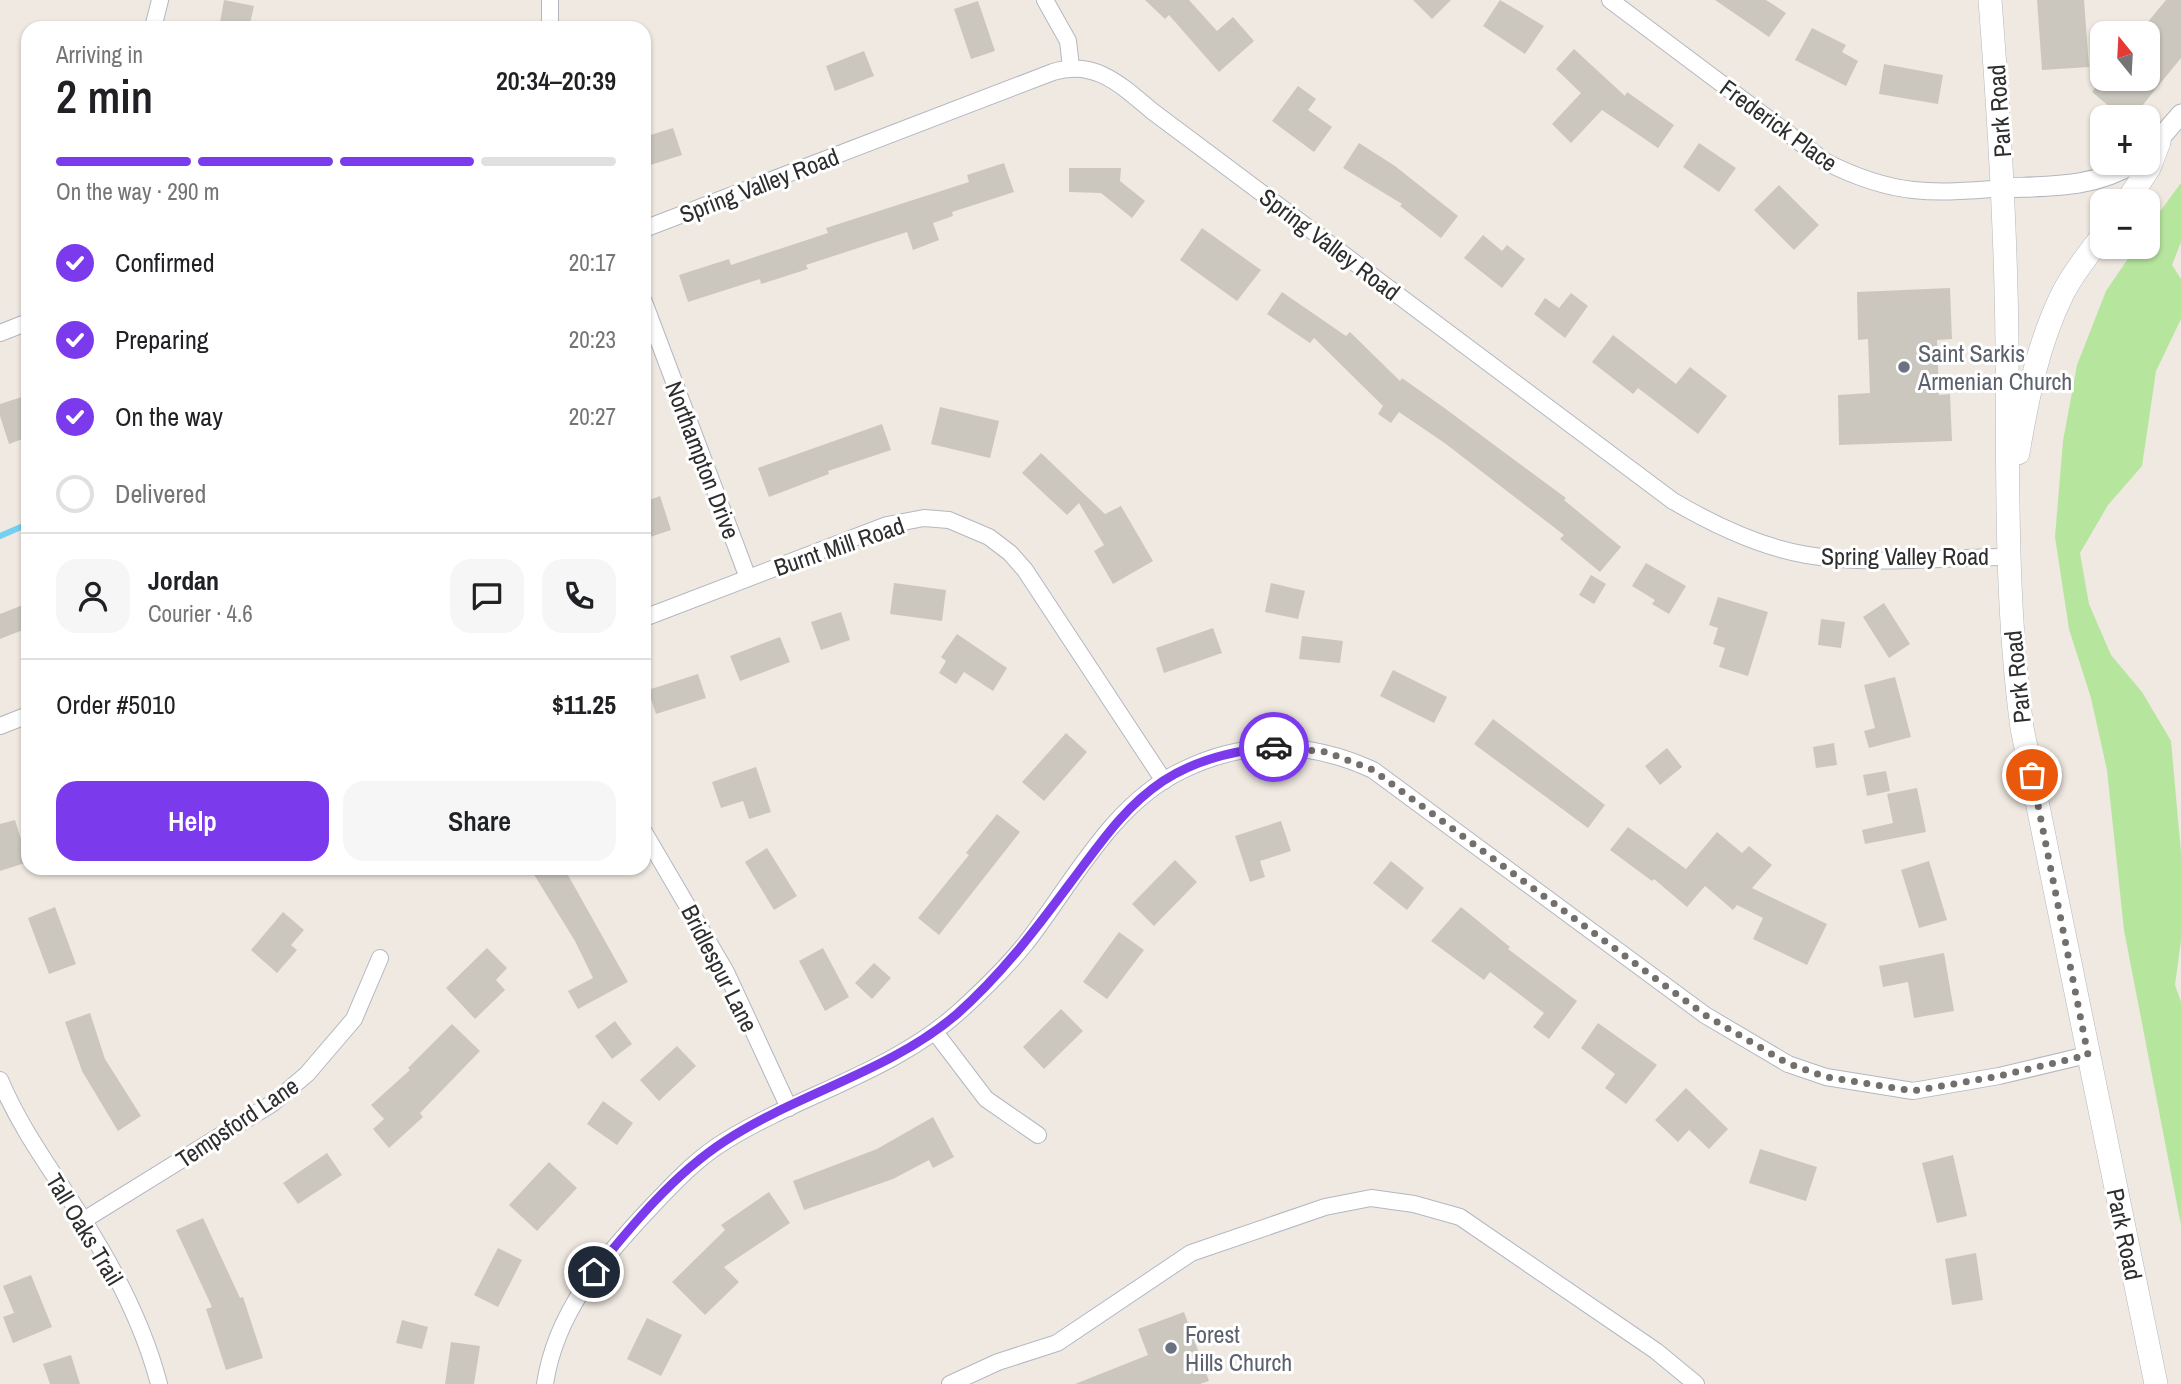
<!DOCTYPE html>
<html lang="en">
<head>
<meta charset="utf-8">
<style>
	:root { --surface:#fff; --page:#f6f6f6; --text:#202124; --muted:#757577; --line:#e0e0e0; --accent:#7c3aed }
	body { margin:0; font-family:"Archivo Narrow",sans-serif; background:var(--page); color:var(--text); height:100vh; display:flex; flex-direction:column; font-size:26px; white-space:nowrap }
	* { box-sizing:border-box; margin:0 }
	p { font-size:23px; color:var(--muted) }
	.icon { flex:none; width:38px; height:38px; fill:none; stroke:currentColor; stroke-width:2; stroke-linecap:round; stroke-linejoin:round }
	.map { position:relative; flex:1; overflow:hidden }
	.panel { position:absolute; left:21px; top:21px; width:630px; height:854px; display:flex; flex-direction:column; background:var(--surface); border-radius:21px; box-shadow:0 2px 5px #0004 }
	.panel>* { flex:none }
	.needle { width:46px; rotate:342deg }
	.buttons { position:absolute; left:2090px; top:21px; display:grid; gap:14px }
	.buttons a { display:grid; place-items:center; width:70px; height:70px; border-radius:14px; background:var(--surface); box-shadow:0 2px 5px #0004; font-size:35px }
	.pin { position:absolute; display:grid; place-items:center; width:60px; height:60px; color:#fff; margin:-30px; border:4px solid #fff; border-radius:50%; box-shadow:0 2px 7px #0007 }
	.courier { position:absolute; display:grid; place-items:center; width:70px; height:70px; margin:-35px; border:5px solid #7c3aed; border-radius:50%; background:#fff; color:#222; box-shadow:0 2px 9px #0007 }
	.overview em { font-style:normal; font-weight:600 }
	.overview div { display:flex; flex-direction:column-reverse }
	.overview { display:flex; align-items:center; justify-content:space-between; height:119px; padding:0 35px }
	h1 { font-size:46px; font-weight:600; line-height:52px }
	.bar { display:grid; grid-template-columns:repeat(4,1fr); gap:10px 7px; align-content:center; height:84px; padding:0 35px }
	.bar i { height:9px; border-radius:5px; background:var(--line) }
	.bar .current { background:var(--accent) }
	.bar p { grid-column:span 4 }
	.line { display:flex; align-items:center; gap:18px; padding:0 35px; border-top:2px solid var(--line) }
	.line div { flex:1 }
	.round { display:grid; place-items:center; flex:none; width:74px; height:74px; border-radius:21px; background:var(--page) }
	ol { padding:0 35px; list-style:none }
	li { display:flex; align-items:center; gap:21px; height:77px }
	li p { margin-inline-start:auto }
	li .icon { padding:7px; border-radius:50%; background:var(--accent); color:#fff; stroke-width:4 }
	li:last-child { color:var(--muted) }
	li i { width:38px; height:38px; border:4px solid var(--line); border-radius:50% }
	.primary-button { display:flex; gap:14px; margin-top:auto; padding:14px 35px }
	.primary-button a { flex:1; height:80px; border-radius:21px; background:var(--accent); color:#fff; font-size:28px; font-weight:600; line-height:80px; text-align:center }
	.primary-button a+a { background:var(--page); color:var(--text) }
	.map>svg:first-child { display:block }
	.green { fill:#b6e59e }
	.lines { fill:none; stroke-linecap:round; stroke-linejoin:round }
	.stream { stroke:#75cff0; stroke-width:6 }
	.building { fill:#cbc7bf }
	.minor-casing { stroke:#b4b7c1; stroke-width:18 }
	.tertiary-casing { stroke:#b4b7c1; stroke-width:21 }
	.secondary-casing { stroke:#b4b7c1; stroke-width:24 }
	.minor { stroke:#fff; stroke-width:16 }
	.tertiary { stroke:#fff; stroke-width:19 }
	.secondary { stroke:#fff; stroke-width:23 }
	.done { stroke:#726f6d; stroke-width:7; stroke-dasharray:0 12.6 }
	.route { stroke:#7c3aed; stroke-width:9 }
	.worship-dot { fill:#6b7280; stroke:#fff; stroke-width:2.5 }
	.labels { text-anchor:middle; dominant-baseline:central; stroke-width:6; stroke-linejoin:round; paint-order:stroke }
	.street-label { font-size:24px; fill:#2e2e2e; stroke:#fff }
	.worship-label { font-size:24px; fill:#5b616d; stroke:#fff; text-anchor:start }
</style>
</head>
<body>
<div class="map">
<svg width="2181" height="1384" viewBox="0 0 2181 1384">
	<rect width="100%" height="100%" fill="#efe9e1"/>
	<path class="green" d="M2181,183V242L2172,265L2181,279V319L2156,371L2142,466L2108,505L2080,553L2089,604L2111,655L2142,692L2171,741L2181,853V940L2175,985L2181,1002V1225L2124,930L2107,770L2091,698L2069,629L2055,537L2063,441L2077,365L2106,291L2136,247H2147V229Z"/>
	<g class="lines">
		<path class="stream" d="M0,536L28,524"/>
	</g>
	<g class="building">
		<path d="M224,0L254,6L249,28H219Z"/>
		<path d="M1145,0H1189L1217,31L1233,17L1254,41L1219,72L1169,15L1165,19Z"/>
		<path d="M1413,0H1451L1432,19Z"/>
		<path d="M1500,0L1544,26L1525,54L1483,26Z"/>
		<path d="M1715,0H1766L1786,13L1769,37Z"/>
		<path d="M2037,0H2084L2089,67L2042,70Z"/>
		<path d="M2166,0H2181V58L2133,117H2122L2092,92L2102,79H2147V23Z"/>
		<path d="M978,1L995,51L971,59L954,9Z"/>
		<path d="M1812,28L1846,45L1842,52L1858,61L1846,86L1795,60Z"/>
		<path d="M1574,49L1625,96L1627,92L1674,125L1658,148L1602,110L1571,143L1552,124L1581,93L1556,69Z"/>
		<path d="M864,51L874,76L835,91L826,66Z"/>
		<path d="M1884,64L1943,75L1938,104L1879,94Z"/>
		<path d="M1298,86L1316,99L1308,110L1332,127L1314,152L1272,121Z"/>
		<path d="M673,128L682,155L644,167V137Z"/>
		<path d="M1359,143L1395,166L1458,216L1441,238L1400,206L1402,204L1343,168Z"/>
		<path d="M1699,143L1736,168L1719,192L1683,167Z"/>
		<path d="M1004,163L1014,192L952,212L953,216L933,223L939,240L913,250L907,232L806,265L808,269L761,284L760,279L688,302L679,275L729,259L731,265L828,233L826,228L969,182L967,175Z"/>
		<path d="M1069,168H1121L1120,181L1145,201L1132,218L1101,193L1069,192Z"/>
		<path d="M1779,185L1819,225L1794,250L1754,210Z"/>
		<path d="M1202,228L1261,270L1237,301L1180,260Z"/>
		<path d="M1483,235L1502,251L1507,245L1525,259L1502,288L1464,258Z"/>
		<path d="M1950,288L1952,339L1937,340L1939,395L1950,394L1952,441L1839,445L1838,395L1870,393L1868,339L1858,340L1857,292Z"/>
		<path d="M1282,292L1346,336L1350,332L1400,381L1402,378L1443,407L1566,498L1564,500L1621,547L1600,572L1560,539L1564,535L1446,444L1399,412L1391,423L1378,414L1383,406L1314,338L1310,343L1267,314Z"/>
		<path d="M1571,293L1588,306L1565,338L1534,314L1545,298L1559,308Z"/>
		<path d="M1613,335L1676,384L1690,367L1727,396L1698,434L1638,388L1633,394L1592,362Z"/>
		<path d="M28,395V437L9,444L0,416V404Z"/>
		<path d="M940,407L999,421L990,458L931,444Z"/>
		<path d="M882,424L891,450L828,471L829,474L769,497L758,468Z"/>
		<path d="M1041,453L1105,514L1121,506L1153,561L1113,584L1094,551L1104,545L1079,503L1067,515L1022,473Z"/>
		<path d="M660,496L671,530L644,539V502Z"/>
		<path d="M1646,563L1686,586L1669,614L1652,604L1655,600L1632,586Z"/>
		<path d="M1591,575L1606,584L1594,604L1579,595Z"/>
		<path d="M894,583L946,590L942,621L890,614Z"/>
		<path d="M1271,583L1305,591L1298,619L1265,612Z"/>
		<path d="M1718,597L1768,612L1748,676L1719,667L1725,648L1713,644L1718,628L1709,625Z"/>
		<path d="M28,603V628L0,639V614Z"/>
		<path d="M1884,603L1910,644L1889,658L1863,617Z"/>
		<path d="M841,612L850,640L821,650L811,622Z"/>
		<path d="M1821,619L1845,622L1841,648L1818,645Z"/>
		<path d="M1213,628L1222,653L1164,673L1156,648Z"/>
		<path d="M957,634L1007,668L993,691L964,672L956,684L939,673L946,661L941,657Z"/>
		<path d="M1302,636L1343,641L1340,663L1299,659Z"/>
		<path d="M780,637L790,662L740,681L730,656Z"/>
		<path d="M1393,670L1447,697L1434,723L1380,696Z"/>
		<path d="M698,674L706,698L656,714L648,690Z"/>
		<path d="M1895,677L1911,737L1869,748L1864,731L1875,728L1864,685Z"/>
		<path d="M1493,719L1605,805L1588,828L1474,744Z"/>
		<path d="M1066,733L1087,752L1044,801L1022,782Z"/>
		<path d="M1834,743L1837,765L1816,768L1813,747Z"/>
		<path d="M1667,748L1682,767L1660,785L1645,766Z"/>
		<path d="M756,767L771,812L749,819L743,801L721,808L712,782Z"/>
		<path d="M1886,771L1890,791L1867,796L1863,775Z"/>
		<path d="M1917,788L1926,832L1865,844L1862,830L1893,823L1887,794Z"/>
		<path d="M997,814L1020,832L939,935L918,918L969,855L966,853Z"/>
		<path d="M15,820L28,862L0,871V824Z"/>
		<path d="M1281,821L1291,851L1260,861L1265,877L1250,882L1235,836Z"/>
		<path d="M1628,827L1686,869L1717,832L1742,853L1749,846L1772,865L1752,888L1827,924L1807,965L1753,939L1763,918L1737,905L1733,910L1705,886L1687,907L1654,879L1652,881L1610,850Z"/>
		<path d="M767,848L797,896L774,910L745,862Z"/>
		<path d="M1175,860L1197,882L1154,926L1132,904Z"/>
		<path d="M1391,861L1424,888L1407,910L1373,883Z"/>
		<path d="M1929,861L1947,920L1919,928L1901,870Z"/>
		<path d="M530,868H564L628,982L578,1009L568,991L593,978L575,941Z"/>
		<path d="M55,907L76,964L49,974L28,918Z"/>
		<path d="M1461,907L1510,947L1508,949L1577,1001L1549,1039L1533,1027L1544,1013L1490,972L1484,980L1431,941Z"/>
		<path d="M283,912L304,930L291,945L297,950L277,973L251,950Z"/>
		<path d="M1119,932L1144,950L1107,999L1083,982Z"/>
		<path d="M487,948L507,968L496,980L505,990L475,1019L446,988Z"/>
		<path d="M823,948L849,997L825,1011L799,961Z"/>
		<path d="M1944,953L1954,1011L1914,1018L1908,982L1883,987L1879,966Z"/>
		<path d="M874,963L891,978L872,999L855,983Z"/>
		<path d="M1061,1009L1083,1031L1044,1069L1023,1047Z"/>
		<path d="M90,1013L105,1059L141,1116L118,1131L82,1071L65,1022Z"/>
		<path d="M615,1021L632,1044L612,1059L595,1036Z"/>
		<path d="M1598,1023L1657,1065L1626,1104L1605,1088L1615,1074L1581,1048Z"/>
		<path d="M452,1024L480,1051L420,1113L423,1117L389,1148L373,1129L384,1119L371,1105L410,1070L408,1068Z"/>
		<path d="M677,1046L696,1066L659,1101L640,1080Z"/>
		<path d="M1686,1088L1728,1129L1709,1149L1689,1130L1678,1142L1655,1120Z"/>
		<path d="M603,1101L633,1123L617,1145L587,1124Z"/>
		<path d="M933,1117L954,1157L933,1168L929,1160L893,1179L804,1210L793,1181L877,1149Z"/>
		<path d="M1760,1149L1817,1167L1806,1201L1749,1183Z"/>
		<path d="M327,1153L342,1175L298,1204L283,1183Z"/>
		<path d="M1953,1155L1967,1216L1937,1223L1922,1163Z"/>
		<path d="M549,1162L577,1188L537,1231L509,1205Z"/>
		<path d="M769,1192L790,1223L724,1267L739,1282L705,1315L672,1282L725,1230L721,1225Z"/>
		<path d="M203,1218L240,1298L243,1297L263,1358L226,1370L206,1309L212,1307L176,1230Z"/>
		<path d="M498,1248L522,1260L498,1307L474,1295Z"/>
		<path d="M1976,1253L1983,1300L1952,1305L1945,1259Z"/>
		<path d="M31,1275L52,1327L13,1343L3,1317L14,1313L3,1286Z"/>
		<path d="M1184,1312L1209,1381L1200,1384H1075L1148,1355L1138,1329Z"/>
		<path d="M647,1318L682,1335L661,1376L627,1359Z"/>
		<path d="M402,1320L428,1327L422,1349L396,1343Z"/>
		<path d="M451,1342L480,1346L474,1384H445Z"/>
		<path d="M71,1355L80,1384H50L43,1364Z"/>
	</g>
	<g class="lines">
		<g class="minor-casing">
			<g id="minor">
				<path d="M1045,0L1068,41L1071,67"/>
				<path d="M1610,0L1826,162C1893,196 1932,194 2004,188"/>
				<path d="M153,28L160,0"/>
				<path d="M550,28V0"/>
				<path d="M644,229L1053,72C1095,59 1121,85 1152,111L1673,501C1714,525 1759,547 1807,555C1872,566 1942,557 2007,557"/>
				<path d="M644,302L748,578"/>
				<path d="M0,333L28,322"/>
				<path d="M644,618L887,525L924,518L949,520L989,537L1010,553L1025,570L1164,781"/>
				<path d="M0,726L28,715"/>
				<path d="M644,832L726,972L789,1108"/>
				<path d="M935,1032L986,1099L1038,1135"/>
				<path d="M0,1080C23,1134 55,1174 85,1223C116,1272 144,1327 159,1384"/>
				<path d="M84,1220L273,1103L307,1074L354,1019L380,958"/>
				<path d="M545,1384C556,1311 603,1258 652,1206C675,1182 698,1157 727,1140C802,1094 894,1071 960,1011C983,990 1006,968 1026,943C1072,884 1111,805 1181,771C1245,739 1310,741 1373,770L1705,1015L1788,1064L1826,1077L1913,1091L1999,1076L2087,1055"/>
				<path d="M950,1384L998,1362L1057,1343L1191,1253L1325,1207L1371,1198L1414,1204L1460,1217L1656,1351L1696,1384"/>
			</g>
		</g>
		<g class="tertiary-casing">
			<g id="tertiary">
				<path d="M2148,152L2181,114"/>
				<path d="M2004,188C2050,186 2094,188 2134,163"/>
			</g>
		</g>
		<g class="secondary-casing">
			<g id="secondary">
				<path d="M1990,0C1999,115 2006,230 2007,345C2008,473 2005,600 2022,728L2156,1384"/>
				<path d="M2127,201L2149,168L2159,142"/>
				<path d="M2018,453C2027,399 2038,344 2062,295C2072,274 2088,255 2102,236"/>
			</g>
		</g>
		<use href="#minor" class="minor"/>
		<use href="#tertiary" class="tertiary"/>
		<use href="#secondary" class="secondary"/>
	</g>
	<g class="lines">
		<path class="done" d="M1274,747L1326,752L1373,770L1705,1015L1787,1063L1826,1077L1913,1091L1999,1076L2088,1055L2032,775"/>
		<path class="route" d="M594,1272C632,1225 674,1174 725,1141C798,1093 889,1072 957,1014C1001,975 1036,929 1071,882C1099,845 1124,807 1163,781C1197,759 1235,750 1274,747"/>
	</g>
	<g class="worship-dot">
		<circle cx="1904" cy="367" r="7"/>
		<circle cx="1171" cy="1348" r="7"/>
	</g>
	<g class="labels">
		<g class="street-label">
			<text transform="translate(1999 111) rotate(-94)">Park Road</text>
			<text transform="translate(1779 125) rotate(36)">Frederick Place</text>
			<text transform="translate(759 185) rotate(-21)">Spring Valley Road</text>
			<text transform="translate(1330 244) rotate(37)">Spring Valley Road</text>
			<text transform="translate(703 460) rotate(69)">Northampton Drive</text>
			<text transform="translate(839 546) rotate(-19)">Burnt Mill Road</text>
			<text x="1905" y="556">Spring Valley Road</text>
			<text transform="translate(2017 677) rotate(-96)">Park Road</text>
			<text transform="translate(720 968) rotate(63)">Bridlespur Lane</text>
			<text transform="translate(237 1122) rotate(-34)">Tempsford Lane</text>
			<text transform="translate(85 1229) rotate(59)">Tall Oaks Trail</text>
			<text transform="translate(2125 1234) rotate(78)">Park Road</text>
		</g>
		<g class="worship-label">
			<text x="1918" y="353">Saint Sarkis<tspan x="1918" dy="28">Armenian Church</tspan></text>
			<text x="1185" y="1334">Forest<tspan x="1185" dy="28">Hills Church</tspan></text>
		</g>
	</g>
</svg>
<div class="buttons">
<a><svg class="needle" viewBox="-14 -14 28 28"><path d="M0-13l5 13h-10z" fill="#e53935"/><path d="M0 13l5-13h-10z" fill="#757577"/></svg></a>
<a>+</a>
<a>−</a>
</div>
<div class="pin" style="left:2032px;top:775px;background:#ea580c"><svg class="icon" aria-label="bag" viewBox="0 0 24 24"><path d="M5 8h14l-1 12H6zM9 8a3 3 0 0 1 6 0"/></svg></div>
<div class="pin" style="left:594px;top:1272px;background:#1f2937"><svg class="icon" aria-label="home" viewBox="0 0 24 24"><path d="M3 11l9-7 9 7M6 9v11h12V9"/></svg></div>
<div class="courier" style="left:1274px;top:747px"><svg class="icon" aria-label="car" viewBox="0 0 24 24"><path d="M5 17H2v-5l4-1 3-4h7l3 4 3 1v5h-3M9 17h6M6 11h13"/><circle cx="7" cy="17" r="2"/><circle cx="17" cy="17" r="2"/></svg></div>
<section class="panel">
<div class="overview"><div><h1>2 min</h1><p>Arriving in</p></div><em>20:34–20:39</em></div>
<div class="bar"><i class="current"></i><i class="current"></i><i class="current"></i><i></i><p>On the way · 290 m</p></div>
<ol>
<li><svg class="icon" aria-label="check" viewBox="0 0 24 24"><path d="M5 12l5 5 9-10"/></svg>Confirmed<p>20:17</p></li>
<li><svg class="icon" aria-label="check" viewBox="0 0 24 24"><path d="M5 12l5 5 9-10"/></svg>Preparing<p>20:23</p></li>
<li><svg class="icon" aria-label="check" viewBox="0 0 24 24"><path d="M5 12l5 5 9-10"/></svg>On the way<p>20:27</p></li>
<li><i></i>Delivered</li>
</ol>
<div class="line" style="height:126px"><a class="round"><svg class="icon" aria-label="person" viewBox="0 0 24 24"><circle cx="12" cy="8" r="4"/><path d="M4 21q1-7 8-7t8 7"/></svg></a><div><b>Jordan</b><p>Courier · 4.6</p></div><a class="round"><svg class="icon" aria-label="chat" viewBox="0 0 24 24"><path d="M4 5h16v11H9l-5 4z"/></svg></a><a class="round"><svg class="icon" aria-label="phone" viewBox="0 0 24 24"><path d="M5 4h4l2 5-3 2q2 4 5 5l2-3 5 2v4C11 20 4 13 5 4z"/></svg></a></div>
<div class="line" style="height:91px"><div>Order #5010</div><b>$11.25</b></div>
<div class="primary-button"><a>Help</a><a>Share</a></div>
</section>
</div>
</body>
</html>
